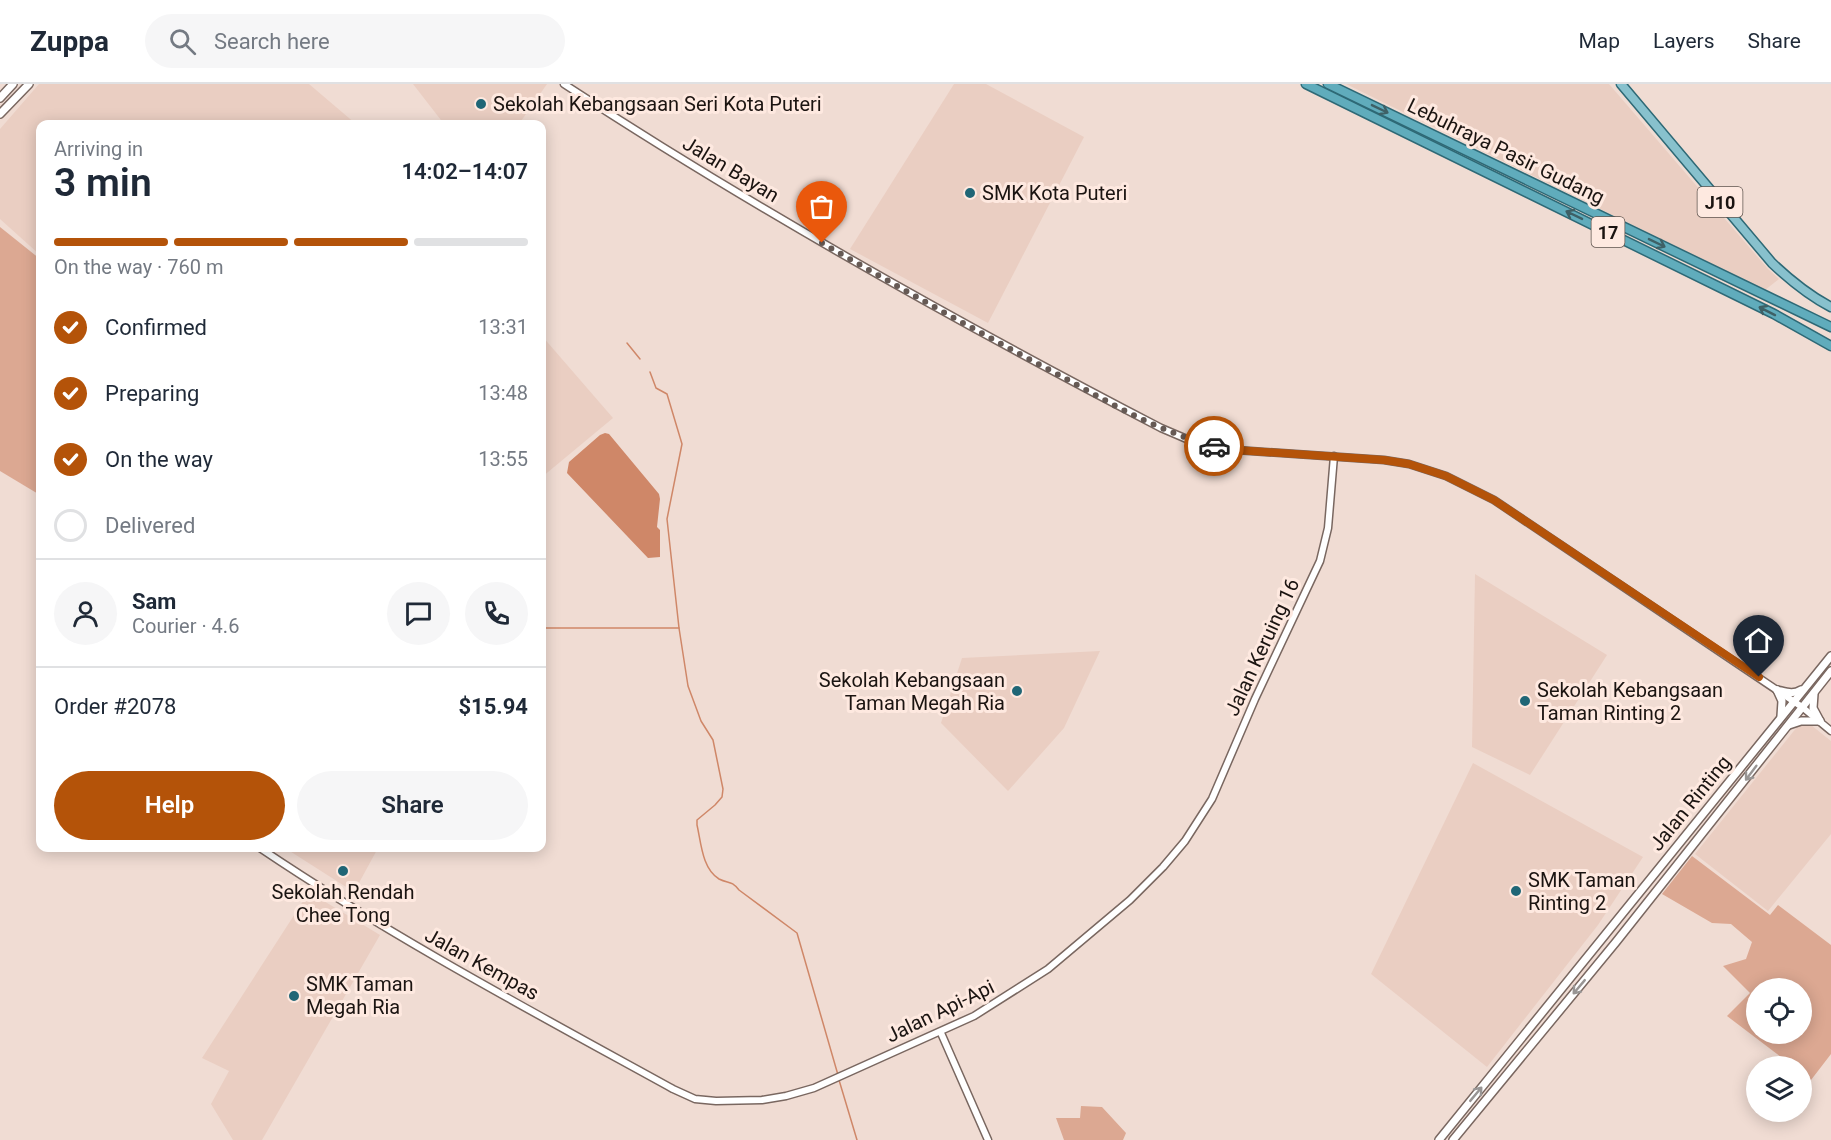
<!DOCTYPE html>
<html lang="en">
<head>
<meta charset="utf-8">
<style>
	:root { --surface:#fff; --page:#f6f6f7; --text:#1f2937; --muted:#747a83; --line:#e0e1e3; --accent:#b45309 }
	body { margin:0; font-family:Roboto,sans-serif; background:var(--page); color:var(--text); height:100vh; display:flex; flex-direction:column; font-size:22px; white-space:nowrap }
	* { box-sizing:border-box; margin:0 }
	p { font-size:20px; color:var(--muted) }
	.icon { flex:none; width:33px; height:33px; fill:none; stroke:currentColor; stroke-width:2; stroke-linecap:round; stroke-linejoin:round }
	.map { position:relative; flex:1; overflow:hidden }
	.sheet { position:absolute; left:36px; top:36px; width:510px; height:732px; display:flex; flex-direction:column; background:var(--surface); border-radius:12px; box-shadow:0 3px 15px #0003 }
	.sheet>* { flex:none }
	.controls { position:absolute; left:1746px; top:894px; display:grid; gap:12px }
	.controls a { display:grid; place-items:center; width:66px; height:66px; border-radius:50%; background:var(--surface); box-shadow:0 3px 15px #0003; font-size:30px }
	.pin { position:absolute; display:grid; place-items:center; width:51px; height:51px; color:#fff; margin:-62px -26px; border-radius:50% 50% 50% 0; rotate:-45deg; box-shadow:0 0 6px #0007 }
	.pin .icon { rotate:45deg }
	.courier { position:absolute; display:grid; place-items:center; width:60px; height:60px; margin:-30px; border:4px solid #b45309; border-radius:50%; background:#fff; color:#222; box-shadow:0 2px 8px #0007 }
	.headline em { font-style:normal; font-weight:600 }
	.headline div { display:flex; flex-direction:column-reverse }
	.headline { display:flex; align-items:center; justify-content:space-between; height:102px; padding:0 18px }
	h1 { font-size:39px; font-weight:600; line-height:45px }
	.bar { display:grid; grid-template-columns:repeat(4,1fr); gap:9px 6px; align-content:center; height:72px; padding:0 18px }
	.bar i { height:8px; border-radius:4px; background:var(--line) }
	.bar .selected { background:var(--accent) }
	.bar p { grid-column:span 4 }
	.line { display:flex; align-items:center; gap:15px; padding:0 18px; border-top:2px solid var(--line) }
	.line div { flex:1 }
	.round { display:grid; place-items:center; flex:none; width:63px; height:63px; border-radius:32px; background:var(--page) }
	ol { padding:0 18px; list-style:none }
	li { display:flex; align-items:center; gap:18px; height:66px }
	li p { margin-inline-start:auto }
	li .icon { padding:6px; border-radius:50%; background:var(--accent); color:#fff; stroke-width:4 }
	li:last-child { color:var(--muted) }
	li i { width:33px; height:33px; border:3px solid var(--line); border-radius:50% }
	.action { display:flex; gap:12px; margin-top:auto; padding:12px 18px }
	.action a { flex:1; height:69px; border-radius:36px; background:var(--accent); color:#fff; font-size:24px; font-weight:600; line-height:69px; text-align:center }
	.action a+a { background:var(--page); color:var(--text) }
	header { display:flex; align-items:center; gap:36px; box-sizing:border-box; height:84px; padding:0 30px; background:var(--surface); border-bottom:2px solid var(--line) }
	header strong { font-size:28px }
	nav { display:flex; gap:33px; margin-inline-start:auto; font-size:21px }
	.search { width:420px; height:54px; background:var(--page); display:flex; align-items:center; gap:15px; box-sizing:border-box; padding:0 21px; border-radius:33px; color:var(--muted); font-size:22px }
	.map>svg:first-child { display:block }
	.built { fill:#eacec2 }
	.green { fill:#dca892; fill-rule:evenodd }
	.water { fill:#cf8768 }
	.lines { fill:none; stroke-linecap:round; stroke-linejoin:round }
	.stream { stroke:#cf8768; stroke-width:1.5 }
	.tertiary-casing { stroke:#796760; stroke-width:9 }
	.secondary-casing { stroke:#796760; stroke-width:10 }
	.primary-casing { stroke:#2e6976; stroke-width:11 }
	.trunk-casing { stroke:#2e6976; stroke-width:11 }
	.tertiary { stroke:#fff; stroke-width:6 }
	.secondary { stroke:#fff; stroke-width:7 }
	.primary { stroke:#88c1cd; stroke-width:8 }
	.trunk { stroke:#60acbc; stroke-width:8 }
	.oneway { stroke:#3e6066 }
	.oneway2 { stroke:#989594 }
	.done { stroke:#665a55; stroke-width:6; stroke-dasharray:0 10.8 }
	.route { stroke:#b45309; stroke-width:8 }
	.poi-dot { fill:#206676; stroke:#fee9e0; stroke-width:2 }
	.labels { text-anchor:middle; dominant-baseline:central; stroke-width:6; stroke-linejoin:round; paint-order:stroke }
	.shield { fill:#fee9e0; stroke:#5f544f; stroke-width:1.5 }
	.shield-label { font-size:18px; font-weight:bold; fill:#1b1411 }
	.poi-label { font-size:20px; fill:#1b1411; stroke:#fee9e0; text-anchor:start }
	.street-label { font-size:20px; fill:#1b1411; stroke:#fee9e0 }
</style>
</head>
<body>
<header>
<strong>Zuppa</strong>
<div class="search"><svg class="icon" aria-label="search" viewBox="0 0 24 24"><circle cx="10" cy="10" r="6"/><path d="M15 15l6 6"/></svg>Search here</div>
<nav><a>Map</a><a>Layers</a><a>Share</a></nav>
</header>
<div class="map">
<svg width="1831" height="1056" viewBox="0 0 1831 1056">
	<rect width="100%" height="100%" fill="#f0dcd3"/>
	<g class="built">
		<path d="M39,0H309L356,40H40V171L0,135V45Z"/>
		<path d="M413,0H547L519,40H444Z"/>
		<path d="M954,0H986L1084,53L988,239L850,165Z"/>
		<path d="M1346,0H1609L1768,185L1779,195L1765,206Z"/>
		<path d="M542,252L613,334L542,393Z"/>
		<path d="M1475,490L1607,571L1530,691L1472,663Z"/>
		<path d="M1100,567L1064,644L1008,707L941,639L962,574Z"/>
		<path d="M1806,640L1811,641L1831,657V750L1768,827L1695,770L1793,648L1798,642Z"/>
		<path d="M1473,679L1643,773L1598,841L1487,983L1371,890Z"/>
		<path d="M285,764H378L354,808Z"/>
		<path d="M309,808L380,851L262,1056H233L211,1020L229,987L202,974Z"/>
	</g>
	<g class="green">
		<path d="M0,143L40,175V411L0,387Z"/>
		<path d="M1692,772L1770,831L1778,821L1831,861V970L1811,996L1802,989V982H1793L1727,932L1750,909L1723,882L1746,875L1752,858L1731,840L1712,839L1662,810ZM1802,904V950H1756V904Z"/>
		<path d="M1081,1022L1102,1023L1126,1049L1123,1056H1064L1056,1034H1080Z"/>
	</g>
	<path class="water" d="M605,349L609,350L659,410L660,415L657,443L660,446V473L648,474L567,389L569,378L600,351Z"/>
	<g class="lines">
		<g class="stream">
			<path d="M627,259L640,275"/>
			<path d="M650,288L656,304L667,310L682,360L667,435L679,544L688,602L701,637L713,656L723,705L722,713L715,721L697,736V741C701,758 702,785 719,795C729,800 731,796 739,806L797,849L838,991"/>
			<path d="M542,544H679"/>
			<path d="M839,996L857,1056"/>
		</g>
		<g class="tertiary-casing">
			<g id="tertiary">
				<path d="M564,0C756,126 957,238 1161,344L1189,356L1236,366L1384,376L1409,380L1446,392L1494,416L1802,623L1831,647"/>
				<path d="M260,764C392,853 533,928 673,1005L695,1015L716,1017L762,1016L786,1012L814,1004L974,932L1048,885L1130,816L1163,783L1185,757L1212,715L1255,615L1320,477L1328,444L1334,372"/>
				<path d="M941,949L988,1056"/>
			</g>
		</g>
		<g class="secondary-casing">
			<g id="secondary">
				<path d="M0,14L13,0"/>
				<path d="M0,30L29,0"/>
				<path d="M1777,606C1786,608 1793,611 1801,606"/>
				<path d="M1777,606L1782,617L1781,632"/>
				<path d="M1814,610L1813,624L1820,637"/>
				<path d="M1789,641L1801,637H1820"/>
				<path d="M1439,1056L1831,572"/>
				<path d="M1453,1056L1616,858L1831,587"/>
			</g>
		</g>
		<g class="primary-casing">
			<path id="primary" d="M1621,0L1772,179C1791,197 1808,211 1831,223"/>
		</g>
		<g class="trunk-casing">
			<g id="trunk">
				<path d="M1306,0L1774,230L1831,262"/>
				<path d="M1328,0L1831,243"/>
			</g>
		</g>
		<use href="#tertiary" class="tertiary"/>
		<use href="#secondary" class="secondary"/>
		<use href="#primary" class="primary"/>
		<use href="#trunk" class="trunk"/>
	</g>
	<defs><path id="oneway-shaft" d="M-6 0H5M1.5-3L5.5 0L1.5 3" fill="none" stroke-width="1.6" stroke-linecap="round" stroke-linejoin="round" transform="scale(1.5)"/></defs>
	<g class="oneway">
		<use href="#oneway-shaft" transform="translate(1380 25) rotate(26)"/>
		<use href="#oneway-shaft" transform="translate(1574 131) rotate(-154)"/>
		<use href="#oneway-shaft" transform="translate(1657 159) rotate(26)"/>
		<use href="#oneway-shaft" transform="translate(1767 227) rotate(-153)"/>
	</g>
	<g class="oneway2">
		<use href="#oneway-shaft" transform="translate(1751 689) rotate(127)"/>
		<use href="#oneway-shaft" transform="translate(1579 903) rotate(130)"/>
		<use href="#oneway-shaft" transform="translate(1476 1010) rotate(-50)"/>
	</g>
	<g class="lines">
		<path class="done" d="M822,159C900,204 978,248 1057,290C1107,317 1158,348 1214,362"/>
		<path class="route" d="M1214,362L1236,366L1384,376L1409,380L1446,392L1494,416L1759,593"/>
	</g>
	<g class="poi-dot">
		<circle cx="481" cy="20" r="6"/>
		<circle cx="970" cy="109" r="6"/>
		<circle cx="1017" cy="607" r="6"/>
		<circle cx="1525" cy="617" r="6"/>
		<circle cx="343" cy="787" r="6"/>
		<circle cx="1516" cy="807" r="6"/>
		<circle cx="294" cy="912" r="6"/>
	</g>
	<g class="labels">
		<g class="shield">
			<rect x="1697.5" y="103" width="45" height="30" rx="4.5"/>
			<rect x="1591.5" y="133" width="33" height="30" rx="4.5"/>
		</g>
		<g class="shield-label">
			<text x="1720" y="118">J10</text>
			<text x="1608" y="148">17</text>
		</g>
		<g class="poi-label">
			<text x="493" y="20">Sekolah Kebangsaan Seri Kota Puteri</text>
			<text x="982" y="109">SMK Kota Puteri</text>
			<text x="1005" y="596" text-anchor="end">Sekolah Kebangsaan<tspan x="1005" dy="23">Taman Megah Ria</tspan></text>
			<text x="1537" y="606">Sekolah Kebangsaan<tspan x="1537" dy="23">Taman Rinting 2</tspan></text>
			<text x="1528" y="796">SMK Taman<tspan x="1528" dy="23">Rinting 2</tspan></text>
			<text x="343" y="808" text-anchor="middle">Sekolah Rendah<tspan x="343" dy="23">Chee Tong</tspan></text>
			<text x="306" y="900">SMK Taman<tspan x="306" dy="23">Megah Ria</tspan></text>
		</g>
		<g class="street-label">
			<text transform="translate(1506 67) rotate(26)">Lebuhraya Pasir Gudang</text>
			<text transform="translate(731 85) rotate(31)">Jalan Bayan</text>
			<text transform="translate(1262 563) rotate(-65)">Jalan Keruing 16</text>
			<text transform="translate(1690 719) rotate(-51)">Jalan Rinting</text>
			<text transform="translate(482 880) rotate(29)">Jalan Kempas</text>
			<text transform="translate(940 927) rotate(-26)">Jalan Api-Api</text>
		</g>
	</g>
</svg>
<div class="controls">
<a><svg class="icon" aria-label="locate" viewBox="0 0 24 24"><circle cx="12" cy="12" r="6"/><path d="M12 2v4M12 18v4M2 12h4M18 12h4"/></svg></a>
<a><svg class="icon" aria-label="layers" viewBox="0 0 24 24"><path d="M12 4l9 5-9 5-9-5zM3 14l9 5 9-5"/></svg></a>
</div>
<div class="pin" style="left:822px;top:159px;background:#ea580c"><svg class="icon" aria-label="bag" viewBox="0 0 24 24"><path d="M5 8h14l-1 12H6zM9 8a3 3 0 0 1 6 0"/></svg></div>
<div class="pin" style="left:1759px;top:593px;background:#1f2937"><svg class="icon" aria-label="home" viewBox="0 0 24 24"><path d="M3 11l9-7 9 7M6 9v11h12V9"/></svg></div>
<div class="courier" style="left:1214px;top:362px"><svg class="icon" aria-label="car" viewBox="0 0 24 24"><path d="M5 17H2v-5l4-1 3-4h7l3 4 3 1v5h-3M9 17h6M6 11h13"/><circle cx="7" cy="17" r="2"/><circle cx="17" cy="17" r="2"/></svg></div>
<section class="sheet">
<div class="headline"><div><h1>3 min</h1><p>Arriving in</p></div><em>14:02–14:07</em></div>
<div class="bar"><i class="selected"></i><i class="selected"></i><i class="selected"></i><i></i><p>On the way · 760 m</p></div>
<ol>
<li><svg class="icon" aria-label="check" viewBox="0 0 24 24"><path d="M5 12l5 5 9-10"/></svg>Confirmed<p>13:31</p></li>
<li><svg class="icon" aria-label="check" viewBox="0 0 24 24"><path d="M5 12l5 5 9-10"/></svg>Preparing<p>13:48</p></li>
<li><svg class="icon" aria-label="check" viewBox="0 0 24 24"><path d="M5 12l5 5 9-10"/></svg>On the way<p>13:55</p></li>
<li><i></i>Delivered</li>
</ol>
<div class="line" style="height:108px"><a class="round"><svg class="icon" aria-label="person" viewBox="0 0 24 24"><circle cx="12" cy="8" r="4"/><path d="M4 21q1-7 8-7t8 7"/></svg></a><div><b>Sam</b><p>Courier · 4.6</p></div><a class="round"><svg class="icon" aria-label="chat" viewBox="0 0 24 24"><path d="M4 5h16v11H9l-5 4z"/></svg></a><a class="round"><svg class="icon" aria-label="phone" viewBox="0 0 24 24"><path d="M5 4h4l2 5-3 2q2 4 5 5l2-3 5 2v4C11 20 4 13 5 4z"/></svg></a></div>
<div class="line" style="height:78px"><div>Order #2078</div><b>$15.94</b></div>
<div class="action"><a>Help</a><a>Share</a></div>
</section>
</div>
</body>
</html>
